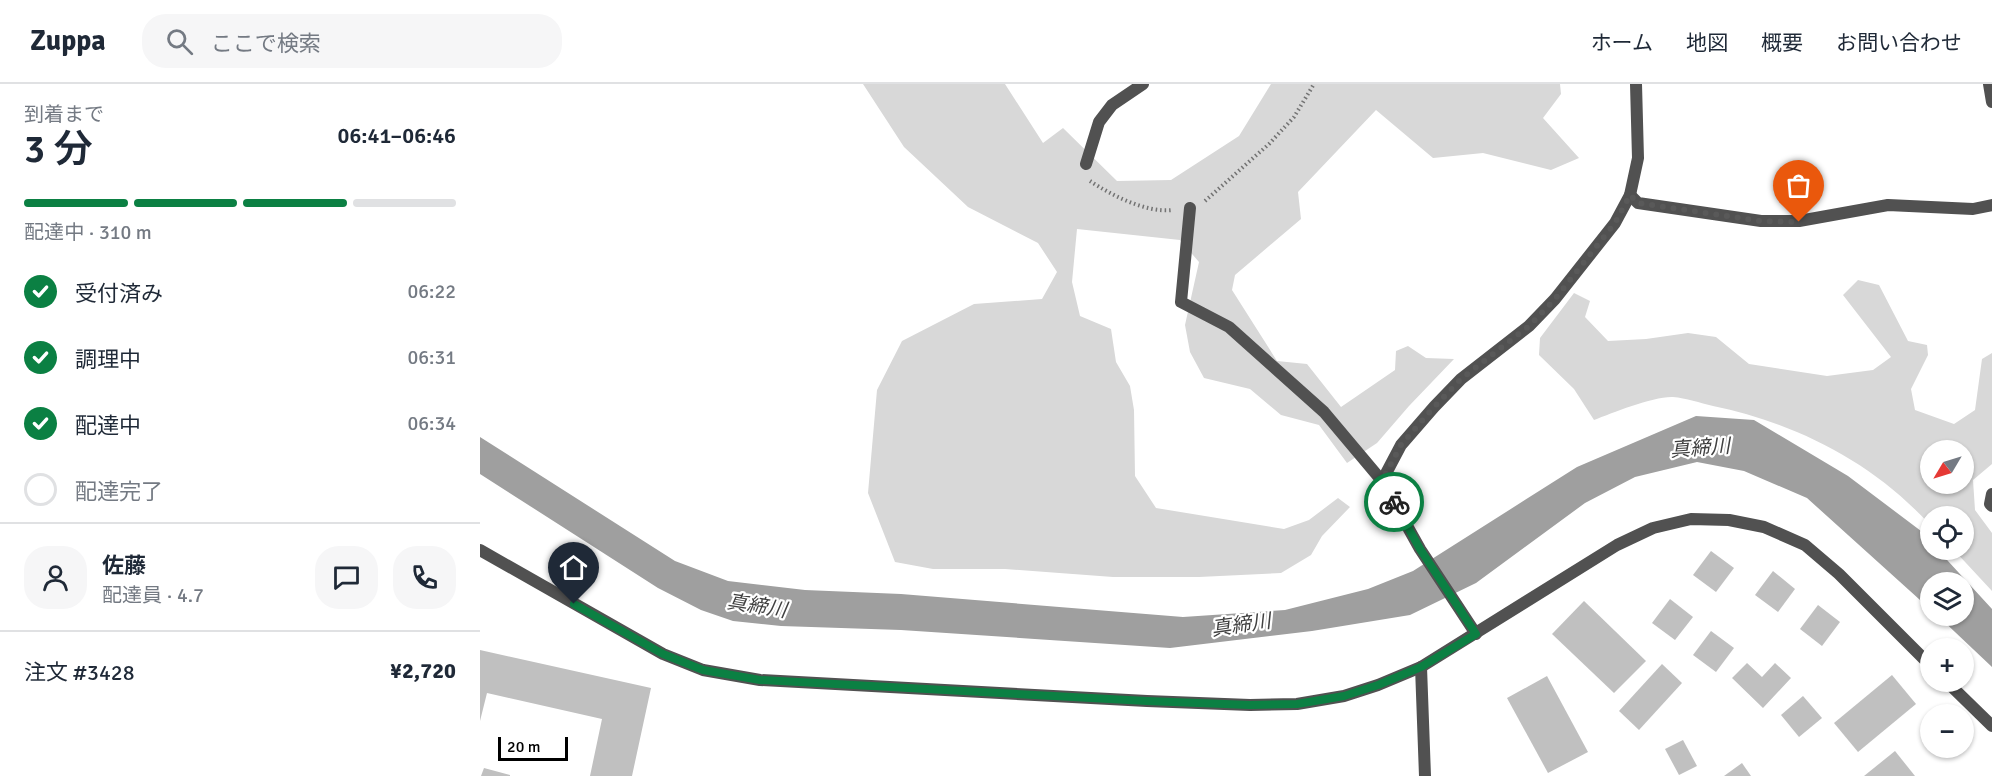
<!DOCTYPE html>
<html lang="ja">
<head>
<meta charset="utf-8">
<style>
	:root { --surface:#fff; --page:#f6f6f7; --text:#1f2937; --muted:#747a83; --line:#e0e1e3; --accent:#0b8043 }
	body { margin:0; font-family:Signika,"Noto Sans JP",sans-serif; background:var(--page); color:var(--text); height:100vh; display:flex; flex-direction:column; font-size:22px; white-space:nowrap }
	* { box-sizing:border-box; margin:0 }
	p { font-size:20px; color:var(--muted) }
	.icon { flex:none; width:33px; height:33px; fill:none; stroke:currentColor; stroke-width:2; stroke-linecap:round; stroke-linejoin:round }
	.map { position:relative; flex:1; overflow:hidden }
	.side { display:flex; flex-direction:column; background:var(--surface); width:480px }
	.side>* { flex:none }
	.needle { width:39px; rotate:232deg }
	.controls { position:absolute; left:1440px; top:356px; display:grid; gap:12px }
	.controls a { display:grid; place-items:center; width:54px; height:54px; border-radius:50%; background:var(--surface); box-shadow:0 2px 4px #0004; font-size:30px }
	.scale { position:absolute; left:18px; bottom:15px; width:70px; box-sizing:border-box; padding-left:6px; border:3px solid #000; border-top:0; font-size:16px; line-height:21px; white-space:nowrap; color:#000; -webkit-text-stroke:4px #fff; paint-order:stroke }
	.pin { position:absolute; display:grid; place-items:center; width:51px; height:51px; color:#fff; margin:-62px -26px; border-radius:50% 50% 50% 0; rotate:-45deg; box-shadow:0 0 6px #0007 }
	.pin .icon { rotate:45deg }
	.courier { position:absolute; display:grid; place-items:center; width:60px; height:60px; margin:-30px; border:4px solid #0b8043; border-radius:50%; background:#fff; color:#222; box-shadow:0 2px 8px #0007 }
	.summary em { font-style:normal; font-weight:600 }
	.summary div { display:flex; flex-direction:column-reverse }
	.summary { display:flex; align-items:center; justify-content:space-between; height:102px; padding:0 24px }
	h1 { font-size:39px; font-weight:600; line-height:45px }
	.bar { display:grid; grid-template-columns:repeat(4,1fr); gap:9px 6px; align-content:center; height:72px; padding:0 24px }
	.bar i { height:8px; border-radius:4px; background:var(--line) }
	.bar .on { background:var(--accent) }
	.bar p { grid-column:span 4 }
	.line { display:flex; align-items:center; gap:15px; padding:0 24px; border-top:2px solid var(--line) }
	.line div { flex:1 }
	.round { display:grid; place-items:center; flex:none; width:63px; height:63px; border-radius:24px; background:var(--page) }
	ol { padding:0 24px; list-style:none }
	li { display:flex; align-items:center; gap:18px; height:66px }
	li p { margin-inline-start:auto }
	li .icon { padding:6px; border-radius:50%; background:var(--accent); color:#fff; stroke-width:4 }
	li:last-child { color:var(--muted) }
	li i { width:33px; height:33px; border:3px solid var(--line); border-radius:50% }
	header { display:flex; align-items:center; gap:36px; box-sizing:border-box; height:84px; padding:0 30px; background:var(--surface); border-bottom:2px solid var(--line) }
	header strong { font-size:28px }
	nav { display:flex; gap:33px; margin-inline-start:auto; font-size:21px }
	.search { width:420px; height:54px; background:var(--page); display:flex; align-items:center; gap:15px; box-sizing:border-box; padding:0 21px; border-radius:24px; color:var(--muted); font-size:22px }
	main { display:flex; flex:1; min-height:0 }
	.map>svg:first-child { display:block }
	.green { fill:#d8d8d8; fill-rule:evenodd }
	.water { fill:#9f9f9f }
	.building { fill:#c0c0c0 }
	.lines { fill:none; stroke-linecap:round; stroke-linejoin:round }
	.path { stroke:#737373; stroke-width:4; stroke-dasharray:1.5 3; stroke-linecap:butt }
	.minor { stroke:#515151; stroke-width:12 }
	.tertiary { stroke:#515151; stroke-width:12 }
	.done { stroke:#595959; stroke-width:6; stroke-dasharray:0 10.8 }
	.route { stroke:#0b8043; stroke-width:8 }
	.labels { text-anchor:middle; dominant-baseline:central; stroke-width:4.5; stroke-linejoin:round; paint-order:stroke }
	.water-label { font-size:20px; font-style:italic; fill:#404040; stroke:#fff }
</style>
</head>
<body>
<header>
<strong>Zuppa</strong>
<div class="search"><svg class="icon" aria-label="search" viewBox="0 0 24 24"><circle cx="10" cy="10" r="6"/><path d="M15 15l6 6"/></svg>ここで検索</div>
<nav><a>ホーム</a><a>地図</a><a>概要</a><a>お問い合わせ</a></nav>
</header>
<main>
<section class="side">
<div class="summary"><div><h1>3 分</h1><p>到着まで</p></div><em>06:41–06:46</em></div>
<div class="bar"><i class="on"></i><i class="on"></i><i class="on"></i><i></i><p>配達中 · 310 m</p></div>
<ol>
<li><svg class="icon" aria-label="check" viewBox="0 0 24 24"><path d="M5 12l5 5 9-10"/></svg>受付済み<p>06:22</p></li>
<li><svg class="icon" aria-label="check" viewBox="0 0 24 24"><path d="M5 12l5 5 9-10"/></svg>調理中<p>06:31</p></li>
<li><svg class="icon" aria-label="check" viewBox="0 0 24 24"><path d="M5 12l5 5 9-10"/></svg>配達中<p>06:34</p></li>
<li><i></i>配達完了</li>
</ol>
<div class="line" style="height:108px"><a class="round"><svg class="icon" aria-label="person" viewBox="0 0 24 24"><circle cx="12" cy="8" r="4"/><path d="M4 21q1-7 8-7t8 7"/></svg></a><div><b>佐藤</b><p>配達員 · 4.7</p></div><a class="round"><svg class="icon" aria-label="chat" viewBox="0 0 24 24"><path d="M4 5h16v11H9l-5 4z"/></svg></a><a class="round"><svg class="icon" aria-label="phone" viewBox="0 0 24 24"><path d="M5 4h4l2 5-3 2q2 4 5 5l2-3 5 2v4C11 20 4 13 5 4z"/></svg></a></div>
<div class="line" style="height:78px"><div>注文 #3428</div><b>¥2,720</b></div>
</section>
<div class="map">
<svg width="1512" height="692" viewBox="0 0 1512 692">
	<rect width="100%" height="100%" fill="#fff"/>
	<g class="green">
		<path d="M383,0H525L563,59L583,44L637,97L691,96L759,52L791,0H1080L1081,10L1063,34L1099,74L1071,86L1003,69L953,74L896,26L818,108L821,135L755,191L752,206L797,277L827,280L861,323L915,286L916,267L928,262L946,274L974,275L929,322L897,359L867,379L839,341L801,331L770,305L724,294L710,268L705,241L719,178L700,156L597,145L592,198L600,232L631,245L636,278L650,302L654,326L655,392L676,424L804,445L829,436L858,414L870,423L842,452L831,471L801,489L719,493H633L525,485H453L415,478L388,409L397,306L422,257L494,220L562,215L577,188L558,159L488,123L424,63Z"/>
		<path d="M1378,196L1399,201L1428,257L1447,261L1448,271L1431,305L1435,326L1474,340L1495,326L1502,275L1512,269V380L1493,396L1495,426L1512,449V507L1473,465H1484V432H1450V441C1393,378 1315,339 1233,322C1220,319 1206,314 1193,313C1174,312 1132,329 1114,336L1094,305L1059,271L1060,254L1094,209L1110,217L1105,233L1128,257L1166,255L1208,249L1236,253L1269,280L1347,292L1393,286L1411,273L1363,211ZM1450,366H1484V399H1450Z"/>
	</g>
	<path class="water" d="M1216,332L1274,336L1368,392L1441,447L1450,457V465H1457L1512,525V583L1457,531H1484V498H1450V525L1327,414L1264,387L1217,378L1155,393L1105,419L996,499L930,531L832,547L690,564L421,546L301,542L253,537L221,526L178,504L0,390V353L195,477L248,497L325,506L421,510L703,533L805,526L888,505L933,487L1097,383Z"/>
	<g class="building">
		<path d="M1231,467L1254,484L1236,508L1213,491Z"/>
		<path d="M1293,487L1315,505L1298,528L1275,511Z"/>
		<path d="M1190,515L1213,533L1195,556L1172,539Z"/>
		<path d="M1104,517L1166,577L1134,609L1072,550Z"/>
		<path d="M1338,521L1360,538L1342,562L1320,545Z"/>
		<path d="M1231,547L1254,564L1236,588L1213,571Z"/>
		<path d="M0,566L171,604L152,692H110L122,635L7,609L0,637Z"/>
		<path d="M1267,579L1282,593L1295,579L1311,594L1283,624L1252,594Z"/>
		<path d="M1182,580L1202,599L1159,646L1139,627Z"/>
		<path d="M1412,591L1436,620L1378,668L1354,639Z"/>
		<path d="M1067,592L1108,668L1068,689L1027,614Z"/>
		<path d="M1323,612L1342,634L1319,653L1301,631Z"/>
		<path d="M1203,656L1217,682L1199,691L1185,665Z"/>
		<path d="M1415,667L1435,692H1384Z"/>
		<path d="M1262,679L1271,692H1244Z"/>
		<path d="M4,684L30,691V692H1Z"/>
	</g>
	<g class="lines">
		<g class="path">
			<path d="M610,97C631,111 666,129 692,126"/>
			<path d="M725,117L789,60L814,33L834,0"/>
		</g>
		<g class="minor">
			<path d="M1509,0L1512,18"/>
			<path d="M606,80L619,38L632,21L663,0"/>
			<path d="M1150,111L1158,119L1281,137H1319L1408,121L1493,125L1512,121"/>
			<path d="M710,124L701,218L749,243L844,328L902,397L940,465L996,550"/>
			<path d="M902,397L921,361L954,323L981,295L1049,242L1075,215L1135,139L1150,111L1158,74L1156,0"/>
			<path d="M1512,410L1510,420L1512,422"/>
			<path d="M941,583L945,692"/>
		</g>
		<g class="tertiary">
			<path d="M0,466L183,570L223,586L280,596L667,617L770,621L817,620L864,612L898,601L941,583L1137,461L1173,444L1211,435L1249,436L1284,443L1325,461L1359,490L1450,581"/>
			<path d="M1466,597L1512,642"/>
		</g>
	</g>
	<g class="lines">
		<path class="done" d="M914,418L902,397L921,361L954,323L981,295L1049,242L1075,215L1135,139L1150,111L1158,119L1281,137L1319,138"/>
		<path class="route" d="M94,520L183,570L223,586L280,596L667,617L770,621L817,620L864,612L898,601L941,583L996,550L940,465L914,418"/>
	</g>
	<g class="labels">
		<g class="water-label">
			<text transform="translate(1220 364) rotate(-4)">真締川</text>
			<text transform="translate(277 522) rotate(9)">真締川</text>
			<text transform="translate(761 541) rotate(-8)">真締川</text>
		</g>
	</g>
</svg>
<div class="controls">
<a><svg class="needle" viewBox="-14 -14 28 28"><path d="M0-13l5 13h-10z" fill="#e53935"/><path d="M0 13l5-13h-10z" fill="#747a83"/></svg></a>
<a><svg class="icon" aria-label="locate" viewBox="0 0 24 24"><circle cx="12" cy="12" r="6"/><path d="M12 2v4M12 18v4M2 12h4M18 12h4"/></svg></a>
<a><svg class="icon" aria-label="layers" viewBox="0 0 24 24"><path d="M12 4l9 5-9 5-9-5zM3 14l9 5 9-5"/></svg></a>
<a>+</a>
<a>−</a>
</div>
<div class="scale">20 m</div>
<div class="pin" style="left:1319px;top:138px;background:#ea580c"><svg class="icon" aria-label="bag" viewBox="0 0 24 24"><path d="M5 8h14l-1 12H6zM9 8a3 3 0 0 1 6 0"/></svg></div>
<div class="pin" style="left:94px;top:520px;background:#1f2937"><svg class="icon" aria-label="home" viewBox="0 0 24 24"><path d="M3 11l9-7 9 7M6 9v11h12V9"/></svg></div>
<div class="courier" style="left:914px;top:418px"><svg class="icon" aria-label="bike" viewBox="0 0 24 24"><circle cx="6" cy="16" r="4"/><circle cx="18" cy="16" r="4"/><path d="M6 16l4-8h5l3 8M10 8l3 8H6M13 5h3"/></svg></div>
</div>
</main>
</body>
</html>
